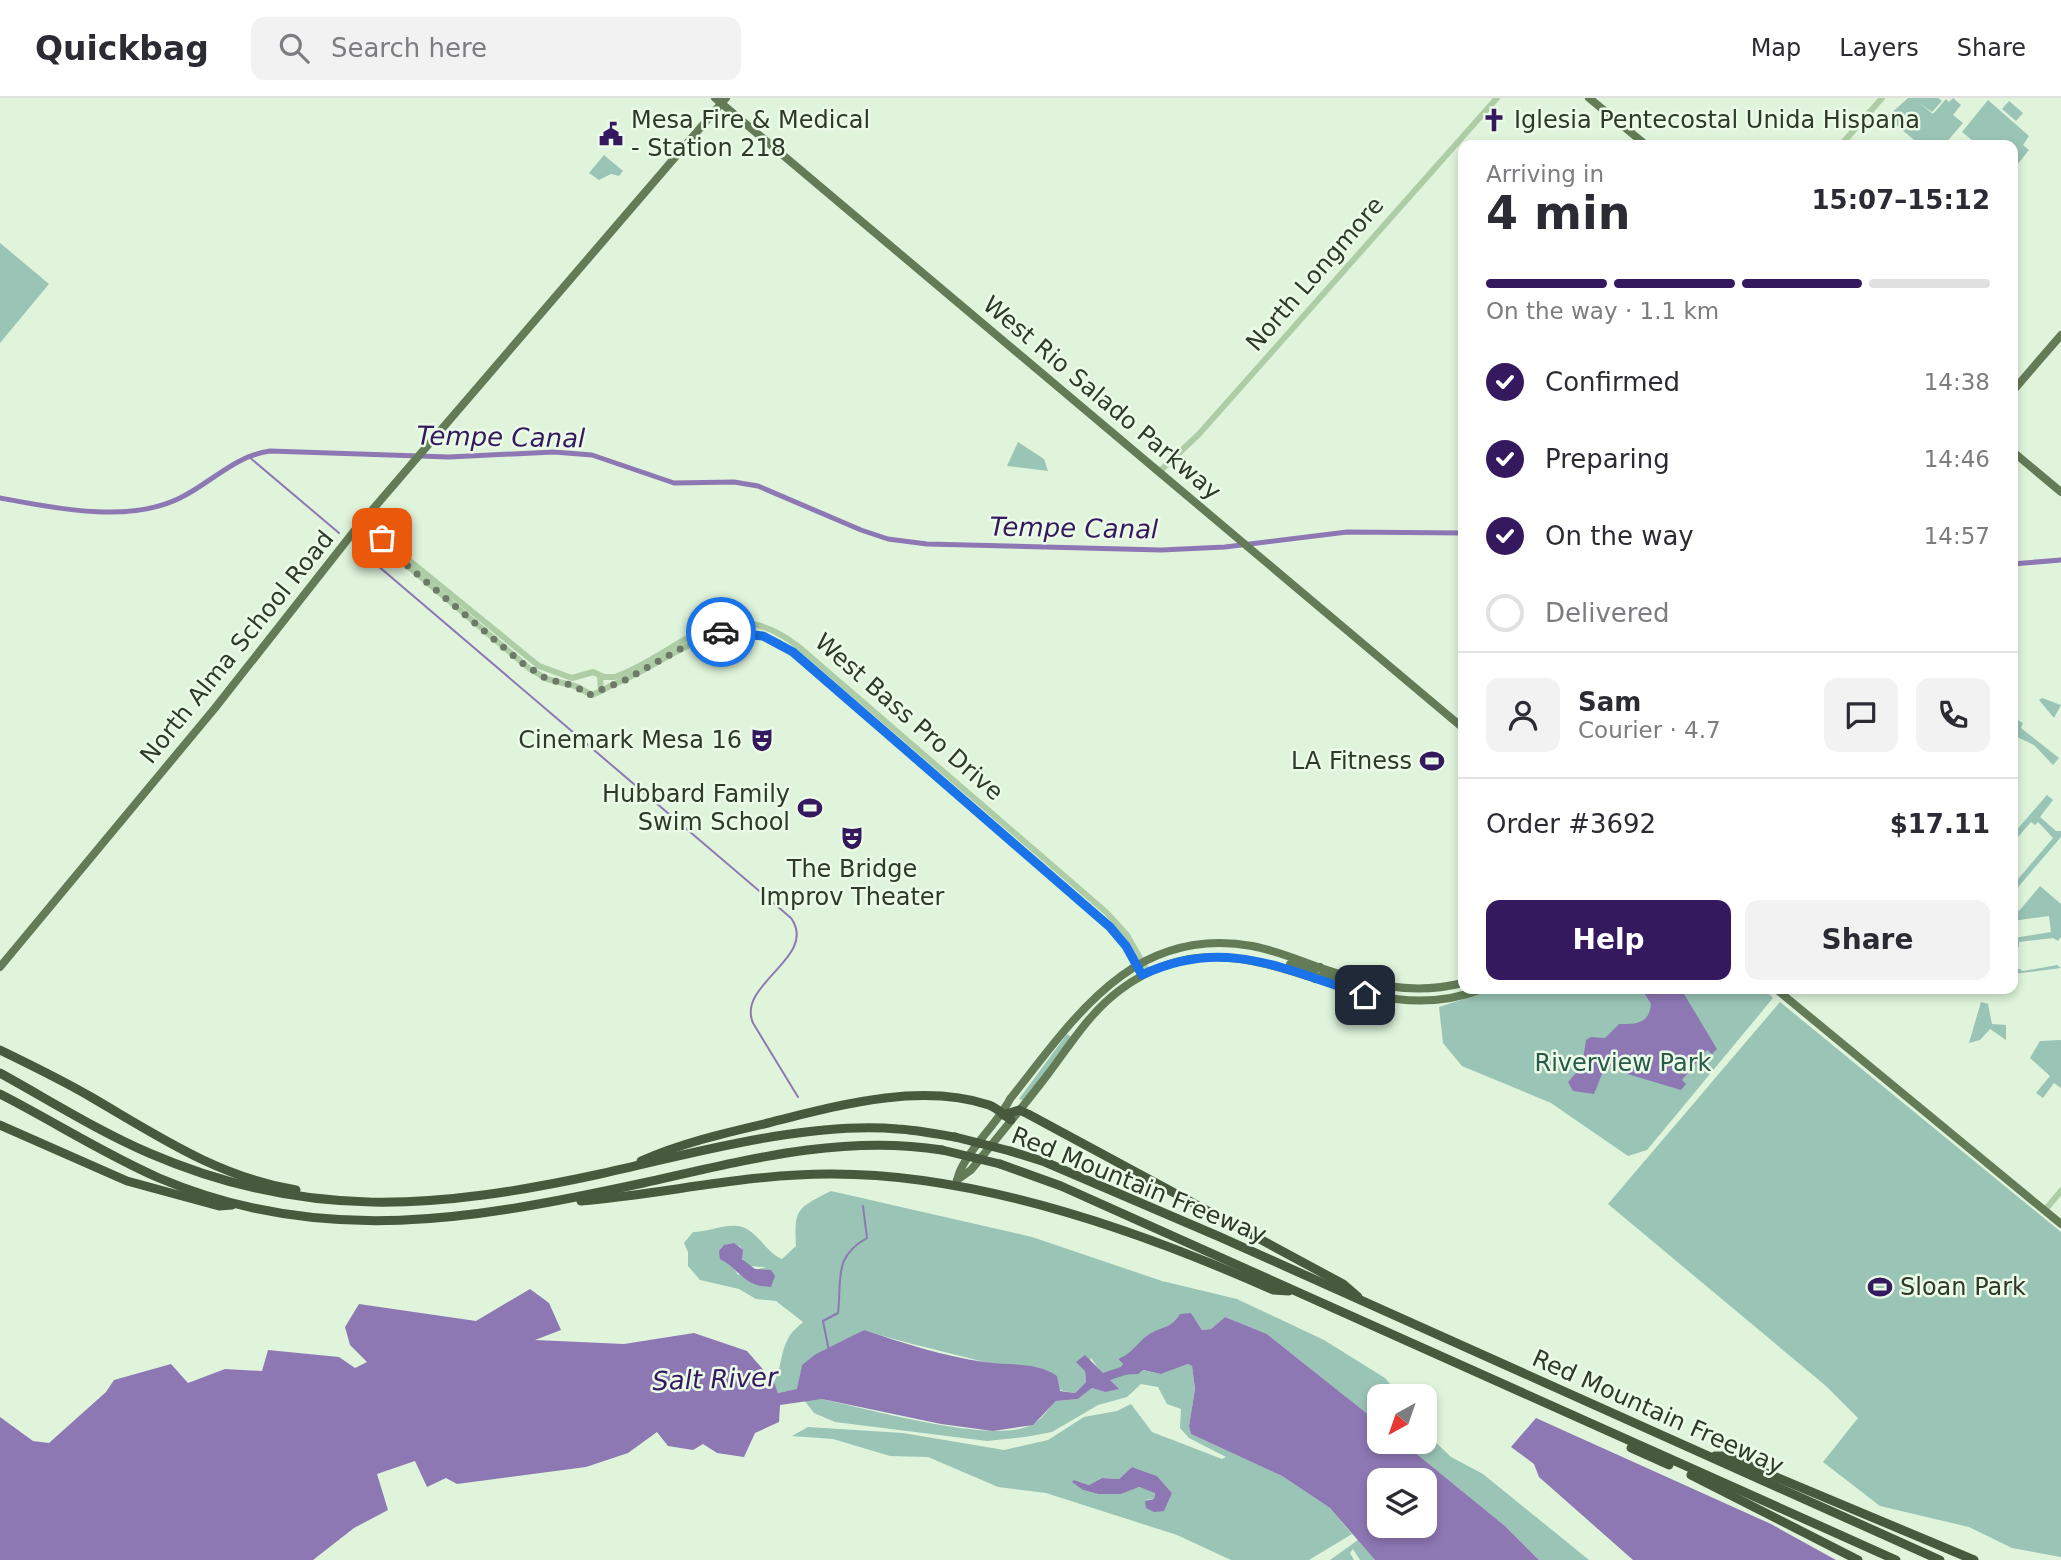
<!DOCTYPE html>
<html lang="en">
<head>
<meta charset="utf-8">
<style>
	:root { --surface:#fff; --page:#f2f2f3; --text:#2b2b33; --muted:#7c7c81; --line:#e1e1e2; --accent:#35195e }
	body { margin:0; font-family:"DejaVu Sans",sans-serif; background:var(--page); color:var(--text); height:100vh; display:flex; flex-direction:column; font-size:26px; white-space:nowrap }
	* { box-sizing:border-box; margin:0 }
	p { font-size:23px; color:var(--muted) }
	.icon { flex:none; width:38px; height:38px; fill:none; stroke:currentColor; stroke-width:2; stroke-linecap:round; stroke-linejoin:round }
	.map { position:relative; flex:1; overflow:hidden }
	.side { position:absolute; left:1458px; top:42px; width:560px; height:854px; display:flex; flex-direction:column; background:var(--surface); border-radius:14px; box-shadow:0 4px 10px #0003 }
	.side>* { flex:none }
	.needle { width:46px; rotate:220deg }
	.controls { position:absolute; left:1367px; top:1286px; display:grid; gap:14px }
	.controls a { display:grid; place-items:center; width:70px; height:70px; border-radius:14px; background:var(--surface); box-shadow:0 4px 10px #0003; font-size:35px }
	.pin { position:absolute; display:grid; place-items:center; width:60px; height:60px; color:#fff; margin:-30px; border-radius:14px; box-shadow:0 4px 10px #0006 }
	.courier { position:absolute; display:grid; place-items:center; width:70px; height:70px; margin:-35px; border:5px solid #1a73e8; border-radius:50%; background:#fff; color:#222; box-shadow:0 2px 9px #0007 }
	.headline em { font-style:normal; font-weight:700 }
	.headline div { display:flex; flex-direction:column-reverse }
	.headline { display:flex; align-items:center; justify-content:space-between; height:119px; padding:0 28px }
	h1 { font-size:46px; font-weight:700; line-height:52px }
	.bar { display:grid; grid-template-columns:repeat(4,1fr); gap:10px 7px; align-content:center; height:84px; padding:0 28px }
	.bar i { height:9px; border-radius:5px; background:var(--line) }
	.bar .selected { background:var(--accent) }
	.bar p { grid-column:span 4 }
	.line { display:flex; align-items:center; gap:18px; padding:0 28px; border-top:2px solid var(--line) }
	.line div { flex:1 }
	.round { display:grid; place-items:center; flex:none; width:74px; height:74px; border-radius:14px; background:var(--page) }
	ol { padding:0 28px; list-style:none }
	li { display:flex; align-items:center; gap:21px; height:77px }
	li p { margin-inline-start:auto }
	li .icon { padding:7px; border-radius:50%; background:var(--accent); color:#fff; stroke-width:4 }
	li:last-child { color:var(--muted) }
	li i { width:38px; height:38px; border:4px solid var(--line); border-radius:50% }
	.action { display:flex; gap:14px; margin-top:auto; padding:14px 28px }
	.action a { flex:1; height:80px; border-radius:14px; background:var(--accent); color:#fff; font-size:28px; font-weight:700; line-height:80px; text-align:center }
	.action a+a { background:var(--page); color:var(--text) }
	header { display:flex; align-items:center; gap:42px; box-sizing:border-box; height:98px; padding:0 35px; background:var(--surface); border-bottom:2px solid var(--line) }
	header strong { font-size:33px }
	nav { display:flex; gap:38px; margin-inline-start:auto; font-size:24px }
	.search { width:490px; height:63px; background:var(--page); display:flex; align-items:center; gap:18px; box-sizing:border-box; padding:0 24px; border-radius:14px; color:var(--muted); font-size:26px }
	.map>svg:first-child { display:block }
	.green { fill:#9ac4b6; fill-rule:evenodd }
	.water { fill:#8e78b4; fill-rule:evenodd }
	.lines { fill:none; stroke-linecap:round; stroke-linejoin:round }
	.stream { stroke:#8e78b4; stroke-width:2 }
	.canal { stroke:#8e78b4; stroke-width:5 }
	.river { stroke:#8e78b4; stroke-width:9 }
	.minor { stroke:#aecda6; stroke-width:6 }
	.major { stroke:#637c57; stroke-width:8 }
	.highway { stroke:#485a3e; stroke-width:9 }
	.highway-bridge { stroke:#485a3e; stroke-width:9 }
	.done { stroke:#6c7a67; stroke-width:7; stroke-dasharray:0 12.6 }
	.route { stroke:#1a73e8; stroke-width:9 }
	.labels { text-anchor:middle; dominant-baseline:central; stroke-width:5; stroke-linejoin:round; paint-order:stroke }
	.poi-label { font-size:24px; fill:#2e3928; stroke:#ebfbe8; text-anchor:start }
	.street-label { font-size:24px; fill:#2e3928; stroke:#ebfbe8 }
	.park-label { font-size:24px; fill:#29594b; stroke:#ebfbe8 }
	.water-label { font-size:26px; font-style:italic; fill:#35195e; stroke:#ebfbe8 }
</style>
</head>
<body>
<header>
<strong>Quickbag</strong>
<div class="search"><svg class="icon" aria-label="search" viewBox="0 0 24 24"><circle cx="10" cy="10" r="6"/><path d="M15 15l6 6"/></svg>Search here</div>
<nav><a>Map</a><a>Layers</a><a>Share</a></nav>
</header>
<div class="map">
<svg width="2061" height="1462" viewBox="0 0 2061 1462">
	<rect width="100%" height="100%" fill="#dff4db"/>
	<g class="green">
		<path d="M1908,0H1938L1942,3L1932,14L1918,4L1933,16L1946,1L1949,4L1953,0L1961,7L1953,17L1963,25L1944,47H1920L1887,19Z"/>
		<path d="M1988,2L2029,38L2023,47L2029,52L2013,72L2012,47H1978L1962,34Z"/>
		<path d="M2009,3L2023,15L2016,23L2002,11Z"/>
		<path d="M604,57L623,73L619,78L611,76L599,82L589,75Z"/>
		<path d="M0,145L49,186L0,245Z"/>
		<path d="M1018,344L1044,361L1048,373L1007,368Z"/>
		<path d="M2042,600L2061,607L2054,620L2039,602Z"/>
		<path d="M2012,619L2023,625L2021,630L2059,660L2053,667L2034,647L2013,637Z"/>
		<path d="M2047,697L2053,702L2040,719L2056,733H2061V739L2013,795V787L2053,740L2038,724L2035,727L2031,724L2018,739L2013,736Z"/>
		<path d="M2040,788L2061,806V839L2058,843L2053,840L2019,844V849L2014,851L2017,870L2023,873L2057,867L2061,870L2013,876V840L2051,834L2049,818L2013,823V808L2019,813Z"/>
		<path d="M1494,891H1765L1773,900L1647,1052L1628,1058L1551,1005L1462,968L1443,945L1439,909Z"/>
		<path d="M1780,904L2061,1134V1459L2012,1450L1969,1429L1880,1408L1823,1364L1858,1320L1826,1288L1608,1106Z"/>
		<path d="M1981,904L1988,906L1992,926L2006,927V942L1990,931L1980,942L1969,945Z"/>
		<path d="M1067,936L1071,939L1023,1002L1019,1001Z"/>
		<path d="M2061,942V990L2054,985L2043,1000L2036,995L2050,978L2030,960L2040,943Z"/>
		<path d="M831,1093L1032,1139L1162,1183L1237,1201L1324,1242L1385,1280L1400,1298H1379V1325L1267,1236L1225,1219L1211,1231L1202,1232L1191,1215L1166,1231L1153,1234L1130,1257L1118,1261L1123,1266L1116,1277L1142,1272L1161,1276L1188,1266L1192,1268L1195,1291L1189,1328L1191,1336L1282,1378L1330,1410L1352,1436L1309,1462H1231L1177,1437L1046,1395L998,1389L928,1359L890,1358L833,1341L792,1338L808,1329L903,1335L1004,1352L1048,1342L1084,1319L1117,1313L1131,1306L1152,1334L1222,1361L1226,1359L1189,1340L1180,1330L1181,1311L1167,1306L1158,1289L1141,1286L1127,1299L1098,1307L1052,1334L1025,1339L987,1343L835,1324L814,1315L804,1302L822,1301C865,1310 997,1348 1033,1326C1042,1321 1049,1310 1056,1303L1078,1301L1092,1290L1105,1294L1106,1281L1091,1260L1085,1273L1086,1284L1075,1295C1043,1291 1015,1272 984,1264C943,1253 904,1245 864,1232L802,1267L798,1291L778,1295L774,1284C782,1270 780,1254 788,1241C791,1234 798,1229 803,1224L776,1203L756,1201L739,1191L700,1182L688,1168V1154L684,1145L693,1134C707,1134 724,1126 738,1128C756,1130 765,1154 782,1161L796,1148C794,1111 797,1110 831,1093ZM740,1147L742,1160L749,1168L766,1169L738,1177L732,1167ZM1132,1369L1157,1378L1172,1395L1165,1406L1145,1402L1154,1401L1155,1394L1138,1389L1121,1396H1098L1083,1392L1075,1382L1089,1387L1102,1380L1119,1381Z"/>
		<path d="M1425,1334L1451,1359L1483,1376L1589,1462H1539L1505,1428L1402,1344H1424Z"/>
		<path d="M1358,1442L1375,1462H1360L1353,1451L1350,1455L1354,1462H1330Z"/>
	</g>
	<g class="water">
		<path d="M1642,891H1681L1717,951L1712,956L1707,952L1682,982L1686,986L1681,992L1624,975V969L1618,964L1604,971L1594,996L1573,993L1568,984L1582,968L1586,942L1591,939L1605,940L1619,926C1635,926 1649,927 1651,906Z"/>
		<path d="M734,1145L743,1152L742,1161L755,1171L771,1172L775,1178L771,1189C742,1188 741,1172 720,1161L719,1153L724,1147Z"/>
		<path d="M530,1191L549,1205L561,1232L535,1242L624,1246L694,1235L747,1253L774,1284L778,1295L797,1291L802,1267L816,1256L864,1232C903,1245 943,1258 984,1264C1009,1268 1035,1263 1057,1278L1060,1293L1075,1295L1086,1284L1085,1273L1076,1264L1085,1257L1119,1291L1105,1294L1092,1290L1078,1301L1056,1303L1033,1327L993,1333L941,1326L822,1301L780,1307L779,1324L755,1335L744,1359L717,1355L703,1346L693,1352L668,1348L657,1334L628,1355L586,1369L457,1386L446,1380L427,1389L415,1363L377,1376L388,1412L354,1430L313,1462H0V1319L33,1343L49,1345L106,1294L114,1282L171,1266L188,1285L225,1271L262,1273L268,1252L339,1259L355,1270L367,1264L350,1247L345,1229L359,1206L476,1223Z"/>
		<path d="M1191,1215L1202,1232L1211,1231L1225,1219L1267,1236L1379,1325V1344H1402L1505,1428L1539,1462H1375L1330,1410L1282,1378L1191,1336L1189,1328L1195,1291L1192,1268L1188,1266L1161,1276L1143,1272L1138,1276L1115,1277L1123,1266L1118,1261C1134,1255 1139,1241 1153,1234C1166,1228 1172,1229 1180,1216ZM1379,1382H1424V1428H1379Z"/>
		<path d="M1536,1320L1771,1426L1836,1462H1633L1539,1379L1534,1366L1511,1349Z"/>
		<path d="M1132,1369L1157,1378L1172,1395L1164,1413L1154,1414L1146,1410L1145,1403L1154,1401L1155,1395L1139,1389L1121,1396H1098L1083,1392L1072,1384L1074,1382L1089,1387L1102,1380L1119,1381Z"/>
	</g>
	<g class="lines">
		<g class="stream">
			<path d="M248,358L339,435"/>
			<path d="M357,450L791,820C819,859 736,886 753,925L798,999"/>
			<path d="M829,1253L823,1223L838,1215C842,1180 833,1159 867,1140L863,1108"/>
		</g>
		<g class="canal">
			<path d="M0,400C55,410 127,426 180,400C211,385 234,358 270,353L449,359L554,354L592,357L674,385L734,384L758,388L861,432L888,441L927,446L1161,452L1225,449L1347,434L1463,435"/>
			<path d="M2012,466L2061,462"/>
		</g>
		<path class="river" d="M1096,1282L1126,1272"/>
		<g class="minor">
			<path d="M1841,47L1882,0"/>
			<path d="M1159,374L1199,336L1497,0"/>
			<path d="M362,424L539,568L572,580L593,574L604,579H615C681,556 721,488 799,549L1106,814L1127,837L1148,874"/>
			<path d="M394,451L403,464L530,571L547,581L575,588L592,597L601,593L600,578"/>
			<path d="M601,593C617,584 634,578 649,569C693,544 730,520 780,545L1106,825L1126,848L1142,877"/>
			<path d="M2045,1112L2061,1093"/>
		</g>
		<g class="major">
			<path d="M715,0L1463,630"/>
			<path d="M1589,0L1646,47"/>
			<path d="M2012,294L2061,237"/>
			<path d="M2012,353L2061,394"/>
			<path d="M1290,866L1314,873L1320,869"/>
			<path d="M0,869L215,610L355,432L726,0"/>
			<path d="M1315,881L1323,877L1348,885"/>
			<path d="M1776,891L2061,1126"/>
			<path d="M957,1082L971,1072C997,1040 1023,1009 1048,976C1070,947 1090,914 1120,892C1247,797 1350,943 1482,891"/>
			<path d="M957,1084C959,1060 998,1026 1010,1001C1074,921 1132,827 1252,848C1274,852 1296,861 1318,869C1368,886 1410,898 1463,885"/>
		</g>
		<g class="highway">
			<path d="M0,952C31,967 62,982 91,999C158,1038 218,1079 296,1092"/>
			<path d="M0,975C49,1002 98,1033 149,1055C306,1123 438,1111 600,1076C690,1056 806,1023 898,1031C917,1032 936,1036 955,1039"/>
			<path d="M0,996C53,1023 104,1056 159,1080C323,1150 476,1121 643,1085C742,1063 840,1036 942,1052"/>
			<path d="M1003,1017L1019,1012L1028,1016L1343,1186L1358,1199"/>
			<path d="M0,1027L127,1083L219,1108L232,1107"/>
			<path d="M1010,1053L1045,1064L1220,1139L1940,1462"/>
			<path d="M641,1063C681,1045 725,1035 768,1025C836,1008 919,984 989,1007C997,1010 1004,1017 1011,1022"/>
			<path d="M1000,1066L1061,1088L1896,1462"/>
			<path d="M581,1103C664,1096 745,1076 829,1076C975,1075 1141,1133 1273,1192L1289,1193"/>
			<path d="M1631,1350L1669,1367"/>
			<path d="M1715,1358H1726L1974,1462"/>
			<path d="M1691,1377L1858,1462"/>
		</g>
		<g class="highway-bridge">
			<path d="M955,1039L1010,1053"/>
			<path d="M942,1052L1000,1066"/>
		</g>
	</g>
	<g class="lines">
		<path class="done" d="M382,440L403,464L522,565L547,581L575,588L589,597L625,582L698,541L721,534"/>
		<path class="route" d="M721,534L763,538L793,554L1110,829L1126,848L1142,877C1225,838 1285,872 1365,897"/>
	</g>
	<defs>
		<g id="church-bare" transform="scale(1.89)"><path d="M-1.2-6h2.4v3.5h3.3v2.4h-3.3V6h-2.4V-.1h-3.3v-2.4h3.3Z" fill="#35195e" stroke="#ebfbe8" stroke-width="2.5" paint-order="stroke"/></g>
		<g id="civic-bare" transform="scale(1.89)"><path d="M-.6-6.5H3V-4.5H.6V-3L4-1V1h2V6H-6V1h2V-1L-.6-3ZM-1.2 2.5V6h2.4V2.5Z" fill="#35195e" stroke="#ebfbe8" stroke-width="2.5" paint-order="stroke"/></g>
		<g id="theatre-bare" transform="scale(1.89)"><path d="M-5-5.5Q0-4 5-5.5V0Q5 5 0 6Q-5 5-5 0ZM-3.3-2.5H-1v1.5H-3.3ZM1-2.5H3.3v1.5H1ZM-2.8 1Q0 5.5 2.8 1Z" fill="#35195e" stroke="#ebfbe8" stroke-width="2.5" paint-order="stroke"/></g>
		<g id="stadium-bare" transform="scale(1.89)"><path d="M0-5a6.5 5 0 1 0 0 10a6.5 5 0 1 0 0-10ZM-3.5-1.8h7v3.6h-7Z" fill="#35195e" stroke="#ebfbe8" stroke-width="2.5" paint-order="stroke"/></g>
	</defs>
	<g fill-rule="evenodd">
		<use href="#church-bare" x="1494" y="22"/>
		<use href="#civic-bare" x="611" y="36"/>
		<use href="#theatre-bare" x="762" y="642"/>
		<use href="#stadium-bare" x="1432" y="663"/>
		<use href="#stadium-bare" x="810" y="710"/>
		<use href="#theatre-bare" x="852" y="740"/>
		<use href="#stadium-bare" x="1880" y="1189"/>
	</g>
	<g class="labels">
		<g class="poi-label">
			<text x="631" y="22">Mesa Fire &amp; Medical<tspan x="631" dy="28">- Station 218</tspan></text>
			<text x="1514" y="22">Iglesia Pentecostal Unida Hispana</text>
			<text x="742" y="642" text-anchor="end">Cinemark Mesa 16</text>
			<text x="1412" y="663" text-anchor="end">LA Fitness</text>
			<text x="790" y="696" text-anchor="end">Hubbard Family<tspan x="790" dy="28">Swim School</tspan></text>
			<text x="852" y="771" text-anchor="middle">The Bridge<tspan x="852" dy="28">Improv Theater</tspan></text>
			<text x="1900" y="1189">Sloan Park</text>
		</g>
		<g class="street-label">
			<text transform="translate(1315 176) rotate(-49)">North Longmore</text>
			<text transform="translate(1102 300) rotate(40)">West Rio Salado Parkway</text>
			<text transform="translate(237 549) rotate(-51)">North Alma School Road</text>
			<text transform="translate(909 619) rotate(41)">West Bass Pro Drive</text>
			<text transform="translate(1139 1087) rotate(22)">Red Mountain Freeway</text>
			<text transform="translate(1658 1314) rotate(24)">Red Mountain Freeway</text>
		</g>
		<g class="park-label">
			<text x="1623" y="965">Riverview Park</text>
		</g>
		<g class="water-label">
			<text transform="translate(501 339) rotate(1)">Tempe Canal</text>
			<text transform="translate(1074 430) rotate(1)">Tempe Canal</text>
			<text transform="translate(715 1281) rotate(-2)">Salt River</text>
		</g>
	</g>
</svg>
<div class="controls">
<a><svg class="needle" viewBox="-14 -14 28 28"><path d="M0-13l5 13h-10z" fill="#e53935"/><path d="M0 13l5-13h-10z" fill="#7c7c81"/></svg></a>
<a><svg class="icon" aria-label="layers" viewBox="0 0 24 24"><path d="M12 4l9 5-9 5-9-5zM3 14l9 5 9-5"/></svg></a>
</div>
<div class="pin" style="left:382px;top:440px;background:#ea580c"><svg class="icon" aria-label="bag" viewBox="0 0 24 24"><path d="M5 8h14l-1 12H6zM9 8a3 3 0 0 1 6 0"/></svg></div>
<div class="pin" style="left:1365px;top:897px;background:#1f2937"><svg class="icon" aria-label="home" viewBox="0 0 24 24"><path d="M3 11l9-7 9 7M6 9v11h12V9"/></svg></div>
<div class="courier" style="left:721px;top:534px"><svg class="icon" aria-label="car" viewBox="0 0 24 24"><path d="M5 17H2v-5l4-1 3-4h7l3 4 3 1v5h-3M9 17h6M6 11h13"/><circle cx="7" cy="17" r="2"/><circle cx="17" cy="17" r="2"/></svg></div>
<section class="side">
<div class="headline"><div><h1>4 min</h1><p>Arriving in</p></div><em>15:07–15:12</em></div>
<div class="bar"><i class="selected"></i><i class="selected"></i><i class="selected"></i><i></i><p>On the way · 1.1 km</p></div>
<ol>
<li><svg class="icon" aria-label="check" viewBox="0 0 24 24"><path d="M5 12l5 5 9-10"/></svg>Confirmed<p>14:38</p></li>
<li><svg class="icon" aria-label="check" viewBox="0 0 24 24"><path d="M5 12l5 5 9-10"/></svg>Preparing<p>14:46</p></li>
<li><svg class="icon" aria-label="check" viewBox="0 0 24 24"><path d="M5 12l5 5 9-10"/></svg>On the way<p>14:57</p></li>
<li><i></i>Delivered</li>
</ol>
<div class="line" style="height:126px"><a class="round"><svg class="icon" aria-label="person" viewBox="0 0 24 24"><circle cx="12" cy="8" r="4"/><path d="M4 21q1-7 8-7t8 7"/></svg></a><div><b>Sam</b><p>Courier · 4.7</p></div><a class="round"><svg class="icon" aria-label="chat" viewBox="0 0 24 24"><path d="M4 5h16v11H9l-5 4z"/></svg></a><a class="round"><svg class="icon" aria-label="phone" viewBox="0 0 24 24"><path d="M5 4h4l2 5-3 2q2 4 5 5l2-3 5 2v4C11 20 4 13 5 4z"/></svg></a></div>
<div class="line" style="height:91px"><div>Order #3692</div><b>$17.11</b></div>
<div class="action"><a>Help</a><a>Share</a></div>
</section>
</div>
</body>
</html>
